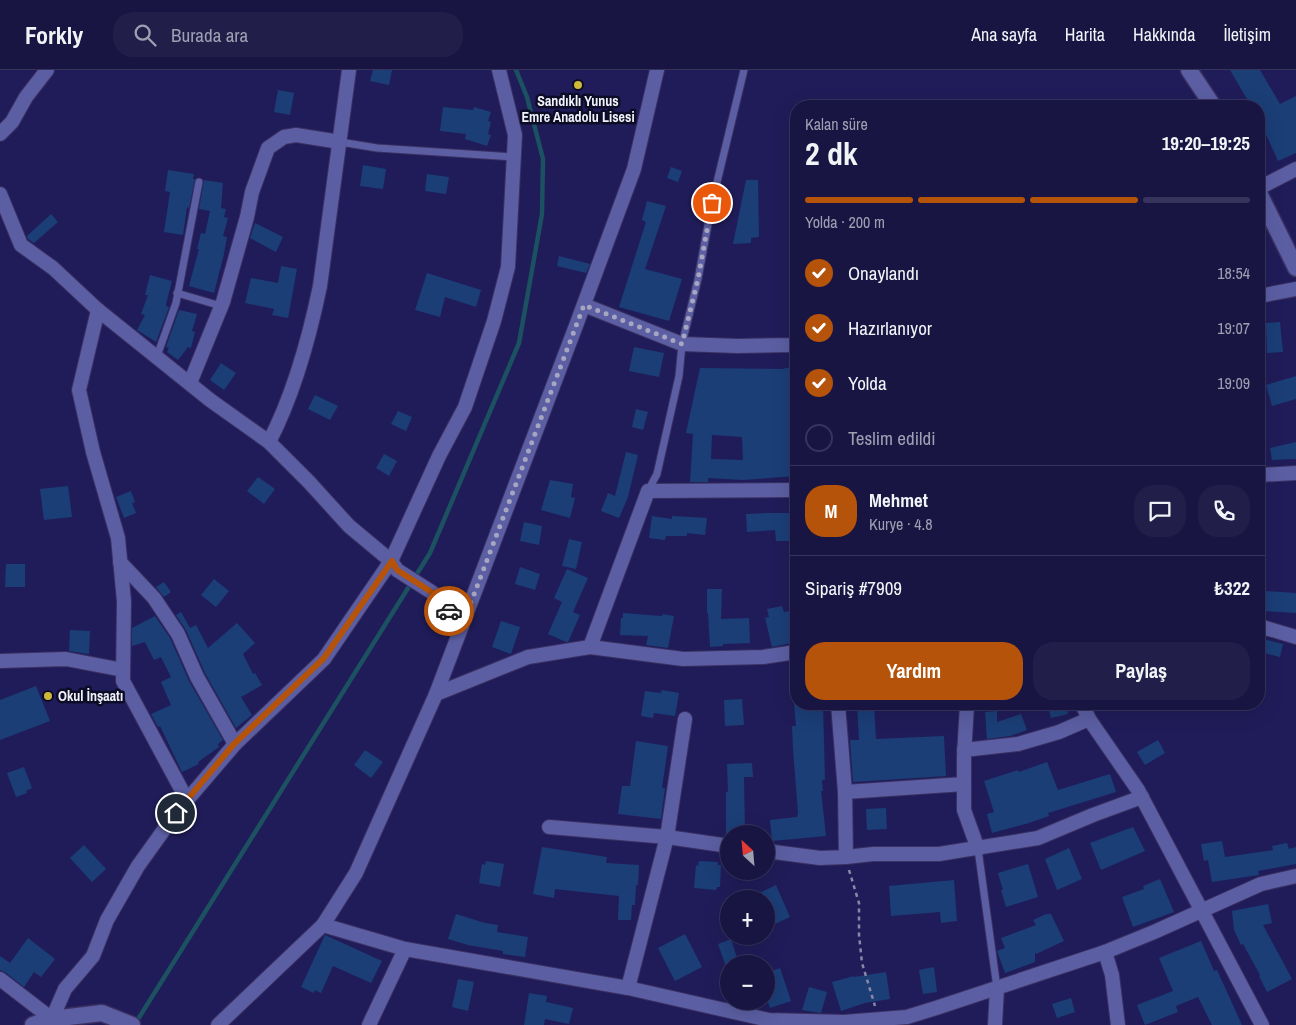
<!DOCTYPE html>
<html lang="tr">
<head>
<meta charset="utf-8">
<style>
	:root { --surface:#181543; --page:#211e4a; --text:#f1f3f6; --muted:#9f9fb2; --line:#36345c; --accent:#b45309 }
	body { margin:0; font-family:"Archivo Narrow",sans-serif; background:var(--page); color:var(--text); height:100vh; display:flex; flex-direction:column; font-size:19px; white-space:nowrap }
	* { box-sizing:border-box; margin:0 }
	p { font-size:16px; color:var(--muted) }
	.icon { flex:none; width:28px; height:28px; fill:none; stroke:currentColor; stroke-width:2; stroke-linecap:round; stroke-linejoin:round }
	.map { position:relative; flex:1; overflow:hidden }
	.side { position:absolute; left:790px; top:30px; width:475px; height:610px; display:flex; flex-direction:column; background:var(--surface); border-radius:20px; box-shadow:0 5px 20px #0002,0 0 0 1px var(--line) }
	.side>* { flex:none }
	.needle { width:32px; rotate:334deg }
	.controls { position:absolute; left:720px; top:755px; display:grid; gap:10px }
	.controls a { display:grid; place-items:center; width:55px; height:55px; border-radius:50%; background:var(--surface); box-shadow:0 5px 20px #0002,0 0 0 1px var(--line); font-size:25px }
	.pin { position:absolute; display:grid; place-items:center; width:42px; height:42px; color:#fff; margin:-21px; border:2px solid #fff; border-radius:50%; box-shadow:0 1px 5px #0007 }
	.courier { position:absolute; display:grid; place-items:center; width:50px; height:50px; margin:-25px; border:4px solid #b45309; border-radius:50%; background:#fff; color:#222; box-shadow:0 1px 6px #0007 }
	.head em { font-style:normal; font-weight:800 }
	.head div { display:flex; flex-direction:column-reverse }
	.head { display:flex; align-items:center; justify-content:space-between; height:85px; padding:0 15px }
	h1 { font-size:32px; font-weight:800; line-height:38px }
	.bar { display:grid; grid-template-columns:repeat(4,1fr); gap:8px 5px; align-content:center; height:60px; padding:0 15px }
	.bar i { height:6px; border-radius:4px; background:var(--line) }
	.bar .on { background:var(--accent) }
	.bar p { grid-column:span 4 }
	.line { display:flex; align-items:center; gap:12px; padding:0 15px; border-top:1px solid var(--line) }
	.line div { flex:1 }
	.round { display:grid; place-items:center; flex:none; width:52px; height:52px; border-radius:20px; background:var(--page) }
	ol { padding:0 15px; list-style:none }
	li { display:flex; align-items:center; gap:15px; height:55px }
	li p { margin-inline-start:auto }
	li .icon { padding:5px; border-radius:50%; background:var(--accent); color:#fff; stroke-width:4 }
	li:last-child { color:var(--muted) }
	li i { width:28px; height:28px; border:2px solid var(--line); border-radius:50% }
	.action { display:flex; gap:10px; margin-top:auto; padding:10px 15px }
	.action a { flex:1; height:58px; border-radius:20px; background:var(--accent); color:#fff; font-size:20px; font-weight:800; line-height:58px; text-align:center }
	.action a+a { background:var(--page); color:var(--text) }
	header { display:flex; align-items:center; gap:30px; box-sizing:border-box; height:70px; padding:0 25px; background:var(--surface); border-bottom:1px solid var(--line) }
	header strong { font-size:24px }
	nav { display:flex; gap:28px; margin-inline-start:auto; font-size:18px }
	.search { width:350px; height:45px; background:var(--page); display:flex; align-items:center; gap:12px; box-sizing:border-box; padding:0 18px; border-radius:20px; color:var(--muted); font-size:19px }
	.map>svg:first-child { display:block }
	.lines { fill:none; stroke-linecap:round; stroke-linejoin:round }
	.stream { stroke:#1b5160; stroke-width:4.5 }
	.building { fill:#1b3e77; fill-rule:evenodd }
	.service-casing { stroke:#3a3062; stroke-width:9 }
	.minor-casing { stroke:#3a3062; stroke-width:16 }
	.tertiary-casing { stroke:#3a3062; stroke-width:19 }
	.path { stroke:#8a88aa; stroke-width:2.5; stroke-dasharray:4 4; stroke-linecap:butt }
	.service { stroke:#5b5ea2; stroke-width:7 }
	.minor { stroke:#5b5ea2; stroke-width:14 }
	.tertiary { stroke:#5b5ea2; stroke-width:16 }
	.done { stroke:#a7a6c1; stroke-width:5; stroke-dasharray:0 9 }
	.route { stroke:#b45309; stroke-width:6 }
	.poi-dot { fill:#ceb938; stroke:#0c0c27; stroke-width:2 }
	.labels { text-anchor:middle; dominant-baseline:central; stroke-width:5; stroke-linejoin:round; paint-order:stroke }
	.poi-label { font-size:14px; font-weight:bold; fill:#f0f1f9; stroke:#0c0c27 }
</style>
</head>
<body>
<header>
<strong>Forkly</strong>
<div class="search"><svg class="icon" aria-label="search" viewBox="0 0 24 24"><circle cx="10" cy="10" r="6"/><path d="M15 15l6 6"/></svg>Burada ara</div>
<nav><a>Ana sayfa</a><a>Harita</a><a>Hakkında</a><a>İletişim</a></nav>
</header>
<div class="map">
<svg width="1296" height="955" viewBox="0 0 1296 955">
	<rect width="100%" height="100%" fill="#201c59"/>
	<g class="lines">
		<path class="stream" d="M135,954L430,483L519,273L542,144L543,89L527,27L516,0"/>
	</g>
	<g class="building">
		<path d="M373,0H392L389,15L370,11Z"/>
		<path d="M1230,0H1260L1280,34L1296,26V83L1278,91L1265,62L1264,63L1259,53V36H1251Z"/>
		<path d="M278,20L294,23L290,45L274,42Z"/>
		<path d="M443,37L473,40L474,37L491,42L488,51L491,52L488,64L491,65L487,76L465,69L466,64L440,61Z"/>
		<path d="M363,95L386,99L383,119L360,116Z"/>
		<path d="M671,97L682,101L678,112L667,108Z"/>
		<path d="M168,100L194,104L193,109H195L189,138L187,137L183,165L164,162L170,122L165,121Z"/>
		<path d="M427,104L449,107L446,124L425,121Z"/>
		<path d="M204,110L223,113L221,138L226,139L224,147L228,148L223,166L227,167L224,184L214,223L189,216L199,179H197L201,163L205,164L210,141L199,139Z"/>
		<path d="M746,110H758L759,167L751,168V173L733,174Z"/>
		<path d="M647,131L666,136L645,199L682,209L669,251L619,237L646,152L642,150Z"/>
		<path d="M51,144L58,152L34,173L28,169L27,166Z"/>
		<path d="M255,153L283,167L276,182L250,168Z"/>
		<path d="M559,186L590,194L586,203L557,196Z"/>
		<path d="M281,196L297,199L288,248L272,245L274,239L245,233L251,208L278,213Z"/>
		<path d="M427,203L481,220L476,237L445,227L440,247L415,240Z"/>
		<path d="M150,205L172,211L166,234V236L169,237L156,272L137,260L145,245L141,244L148,225H145Z"/>
		<path d="M179,240L197,244L192,261L195,262L191,278L188,277L178,290L167,282L169,278L166,277Z"/>
		<path d="M1280,252L1283,282L1267,283L1266,253Z"/>
		<path d="M634,277L664,283L659,307L629,301Z"/>
		<path d="M221,293L236,303L224,320L210,310Z"/>
		<path d="M796,296V406L743,410L708,408V412H690L693,364L686,363L700,298L782,299ZM712,365L742,367L743,390L711,389Z"/>
		<path d="M1296,306V329L1272,336L1266,315Z"/>
		<path d="M315,325L338,336L330,350L308,339Z"/>
		<path d="M636,339L648,342L643,360L632,357Z"/>
		<path d="M398,341L412,347L406,361L391,354Z"/>
		<path d="M1296,372V389L1272,390L1270,378Z"/>
		<path d="M626,382L638,385L628,427L619,448L601,441L608,423L615,426Z"/>
		<path d="M384,384L397,391L389,406L376,398Z"/>
		<path d="M258,407L275,419L264,434L247,421Z"/>
		<path d="M550,410L573,414L571,427L575,428L570,448L541,440Z"/>
		<path d="M68,416L72,447L44,450L40,419Z"/>
		<path d="M131,421L135,432L132,433L136,443L124,448L116,427Z"/>
		<path d="M767,443H796V456H789L790,471H776L775,460L747,462L746,444Z"/>
		<path d="M652,446L672,449V446L707,448L705,465L687,463V466H666L665,470L649,468Z"/>
		<path d="M524,452L542,456L539,475L520,471Z"/>
		<path d="M569,469L582,472L576,499L562,496Z"/>
		<path d="M6,494H25V517H5Z"/>
		<path d="M520,497L540,504L535,520L515,514Z"/>
		<path d="M567,499L588,508L573,542L580,545L568,572H566L548,564L562,532L554,528Z"/>
		<path d="M214,509L229,521L216,537L201,525Z"/>
		<path d="M164,512L171,522L164,527L156,517Z"/>
		<path d="M707,519H722L721,549L749,548L750,573L723,574V576L710,577L708,543H707Z"/>
		<path d="M1265,521L1296,523V543L1264,541Z"/>
		<path d="M782,536L784,542L796,540V572L772,577L765,548L769,547L767,539Z"/>
		<path d="M181,542L190,558L196,555L208,578L237,553L255,573L243,584L253,604L255,603L262,615L241,627L252,645L236,658L205,603L186,560L176,545Z"/>
		<path d="M623,543L662,546L663,544L674,546L668,578L646,575L648,566L620,565L621,548H623Z"/>
		<path d="M155,546L170,568L189,611L223,670L218,674L219,677L198,692L199,694L182,702L160,656L158,657L151,644L171,635L161,612L171,607L161,587L154,590L145,572L132,576V558Z"/>
		<path d="M501,551L520,557L511,584L492,577Z"/>
		<path d="M70,560L90,561L89,584L69,581Z"/>
		<path d="M1259,568L1283,574L1280,587L1259,582Z"/>
		<path d="M36,616L50,651L0,670V630Z"/>
		<path d="M662,620L679,623L675,646L654,643L653,648L641,646L645,621L661,623Z"/>
		<path d="M742,629L744,655L725,656L724,630Z"/>
		<path d="M794,634H823L825,710H822L823,721H821L826,766L772,771L770,750L797,747L798,743L793,679L792,656H796Z"/>
		<path d="M857,634H874L876,669L944,666L946,706L853,712L850,670H859Z"/>
		<path d="M1058,634H1066L1068,644L1051,648L1048,636Z"/>
		<path d="M997,641V652L1021,644L1027,660L1010,666L987,669L985,642Z"/>
		<path d="M1158,670L1165,683L1145,695L1137,682Z"/>
		<path d="M636,671L668,676L662,718H665L661,749L618,744L622,716H630Z"/>
		<path d="M365,680L383,692L371,708L354,695Z"/>
		<path d="M1047,692L1058,720L1110,704L1116,722L1048,743L1049,746L1029,753L992,763L987,744L994,742L984,711L1018,700L1019,702Z"/>
		<path d="M752,693L753,707H744L745,763H726V722H728L727,694Z"/>
		<path d="M24,697L32,718L26,721L27,723L16,727L7,703Z"/>
		<path d="M886,738L887,759L867,760L866,739Z"/>
		<path d="M1133,757L1145,781L1101,800L1090,773Z"/>
		<path d="M1222,771L1225,787L1273,780L1272,776L1287,773L1289,779L1296,777V794L1258,801L1259,805L1212,812L1208,790L1204,791L1201,774Z"/>
		<path d="M84,775L106,799L92,812L70,788Z"/>
		<path d="M542,777L607,787L606,793L639,795L638,815H636L635,835H632L631,850H618L619,826L555,819L554,828L533,824Z"/>
		<path d="M1069,778L1082,809L1057,820L1045,789Z"/>
		<path d="M486,791L504,794L500,817L479,813L482,794L485,795Z"/>
		<path d="M699,791L718,792V795H721L720,817H717L716,820L694,818L696,795L698,796Z"/>
		<path d="M1028,794L1038,827L1006,837L1001,820H1003L998,803Z"/>
		<path d="M1160,809L1174,842L1133,857L1122,827L1144,819L1143,816Z"/>
		<path d="M954,810L957,851L941,853L940,842L891,846L889,816Z"/>
		<path d="M776,815L790,847L766,858V829H747Z"/>
		<path d="M1268,834L1272,853L1263,855L1292,909L1267,922L1259,906L1260,905L1243,874L1241,875L1234,860L1232,841Z"/>
		<path d="M456,844L485,853L498,855L497,862L528,867L525,887L503,884V881L468,875L448,869Z"/>
		<path d="M1046,844H1051L1064,871L1036,884L1035,882V892L1005,903L997,881L1005,878L1001,868L1036,855L1033,850Z"/>
		<path d="M685,864L702,897L675,911L658,878Z"/>
		<path d="M325,865L382,891L371,913L333,896L321,923L315,920L314,923L301,917Z"/>
		<path d="M28,868L55,889L41,907L34,902L24,917L5,902L0,900V886L10,893Z"/>
		<path d="M731,869L739,894H725L718,874Z"/>
		<path d="M1201,871L1214,901L1217,900L1242,955H1212L1198,927L1176,936L1178,942L1145,955L1137,935L1173,921L1159,888Z"/>
		<path d="M934,897L937,922L923,924L919,900Z"/>
		<path d="M780,898L791,931L770,938L766,927V903Z"/>
		<path d="M886,902L890,929L865,933L841,941L832,912L854,906V907Z"/>
		<path d="M458,909L474,912L468,941L452,937Z"/>
		<path d="M809,917L827,922L821,943L802,940Z"/>
		<path d="M529,923L547,926L546,932L573,938L569,954L545,949L544,955H524Z"/>
		<path d="M1071,928L1075,942L1057,948L1052,934Z"/>
	</g>
	<g class="lines">
		<g class="service-casing">
			<g id="service">
				<path d="M340,72L377,78L513,87"/>
				<path d="M177,223L221,236"/>
				<path d="M157,286L176,233L199,112"/>
				<path d="M648,421L657,404L679,306L682,274L698,209L712,133L744,0"/>
				<path d="M978,779L997,918"/>
			</g>
		</g>
		<g class="minor-casing">
			<g id="minor">
				<path d="M0,64L12,52L26,27L47,0"/>
				<path d="M1259,118L1296,99"/>
				<path d="M0,124L21,175L53,198L98,240L210,330L269,372L309,412L349,456L391,491L397,500L433,523L462,556"/>
				<path d="M1259,226L1296,219"/>
				<path d="M584,235L682,274L737,276L791,275L796,273"/>
				<path d="M98,240L79,320L93,382L118,468L124,531L123,611L187,730"/>
				<path d="M190,313L223,232L247,147L252,122L268,78L284,67L296,65L340,72"/>
				<path d="M269,372C294,324 309,269 320,216L349,0"/>
				<path d="M1259,405L1296,403"/>
				<path d="M120,492L154,528L178,564L197,607L235,674"/>
				<path d="M1259,556L1296,567"/>
				<path d="M590,577L648,421L796,420"/>
				<path d="M0,591L66,589L123,600"/>
				<path d="M436,624L528,587L590,577L683,589L763,587L796,582"/>
				<path d="M967,634L964,686V740L978,779"/>
				<path d="M1082,634L1089,649L1138,720L1262,955"/>
				<path d="M964,680L1018,674L1059,662L1089,649"/>
				<path d="M845,722L964,714"/>
				<path d="M549,757L667,767L729,776"/>
				<path d="M766,781L820,788L846,787L845,722L838,634"/>
				<path d="M846,787L873,784H939L1038,768L1093,745L1142,727"/>
				<path d="M323,855L405,879L628,918L769,950L844,952L907,947L936,938L1105,882L1154,862L1261,814L1296,806"/>
				<path d="M1105,882L1112,905L1118,955"/>
				<path d="M0,909L52,949L65,919L93,886L107,850L138,796L176,743L235,674L324,589L391,491L439,386L465,337L494,251L508,197L515,65L499,0"/>
				<path d="M628,918L667,767L685,649"/>
				<path d="M218,955L323,855L356,803L436,624L577,253L634,99L657,0"/>
				<path d="M369,955L405,879"/>
				<path d="M995,955L997,918"/>
			</g>
		</g>
		<g class="tertiary-casing">
			<g id="tertiary">
				<path d="M1189,0L1213,36"/>
				<path d="M1259,123L1296,198"/>
				<path d="M33,955L52,949L102,943L132,955"/>
			</g>
		</g>
		<path class="path" d="M849,800L859,833V865L862,893L875,936"/>
		<use href="#service" class="service"/>
		<use href="#minor" class="minor"/>
		<use href="#tertiary" class="tertiary"/>
	</g>
	<g class="lines">
		<path class="done" d="M449,541L462,556L584,235L682,274L698,209L712,133"/>
		<path class="route" d="M176,743L234,674L324,588L392,491L397,500L433,523L449,541"/>
	</g>
	<g class="poi-dot">
		<circle cx="578" cy="15" r="5"/>
		<circle cx="48" cy="626" r="5"/>
	</g>
	<g class="labels">
		<g class="poi-label">
			<text x="578" y="31">Sandıklı Yunus<tspan x="578" dy="16">Emre Anadolu Lisesi</tspan></text>
			<text x="58" y="626" text-anchor="start">Okul İnşaatı</text>
		</g>
	</g>
</svg>
<div class="controls">
<a><svg class="needle" viewBox="-14 -14 28 28"><path d="M0-13l5 13h-10z" fill="#e53935"/><path d="M0 13l5-13h-10z" fill="#9f9fb2"/></svg></a>
<a>+</a>
<a>−</a>
</div>
<div class="pin" style="left:712px;top:133px;background:#ea580c"><svg class="icon" aria-label="bag" viewBox="0 0 24 24"><path d="M5 8h14l-1 12H6zM9 8a3 3 0 0 1 6 0"/></svg></div>
<div class="pin" style="left:176px;top:743px;background:#1f2937"><svg class="icon" aria-label="home" viewBox="0 0 24 24"><path d="M3 11l9-7 9 7M6 9v11h12V9"/></svg></div>
<div class="courier" style="left:449px;top:541px"><svg class="icon" aria-label="car" viewBox="0 0 24 24"><path d="M5 17H2v-5l4-1 3-4h7l3 4 3 1v5h-3M9 17h6M6 11h13"/><circle cx="7" cy="17" r="2"/><circle cx="17" cy="17" r="2"/></svg></div>
<section class="side">
<div class="head"><div><h1>2 dk</h1><p>Kalan süre</p></div><em>19:20–19:25</em></div>
<div class="bar"><i class="on"></i><i class="on"></i><i class="on"></i><i></i><p>Yolda · 200 m</p></div>
<ol>
<li><svg class="icon" aria-label="check" viewBox="0 0 24 24"><path d="M5 12l5 5 9-10"/></svg>Onaylandı<p>18:54</p></li>
<li><svg class="icon" aria-label="check" viewBox="0 0 24 24"><path d="M5 12l5 5 9-10"/></svg>Hazırlanıyor<p>19:07</p></li>
<li><svg class="icon" aria-label="check" viewBox="0 0 24 24"><path d="M5 12l5 5 9-10"/></svg>Yolda<p>19:09</p></li>
<li><i></i>Teslim edildi</li>
</ol>
<div class="line" style="height:90px"><b class="round" style="background:var(--accent);color:#fff">M</b><div><b>Mehmet</b><p>Kurye · 4.8</p></div><a class="round"><svg class="icon" aria-label="chat" viewBox="0 0 24 24"><path d="M4 5h16v11H9l-5 4z"/></svg></a><a class="round"><svg class="icon" aria-label="phone" viewBox="0 0 24 24"><path d="M5 4h4l2 5-3 2q2 4 5 5l2-3 5 2v4C11 20 4 13 5 4z"/></svg></a></div>
<div class="line" style="height:65px"><div>Sipariş #7909</div><b>₺322</b></div>
<div class="action"><a>Yardım</a><a>Paylaş</a></div>
</section>
</div>
</body>
</html>
